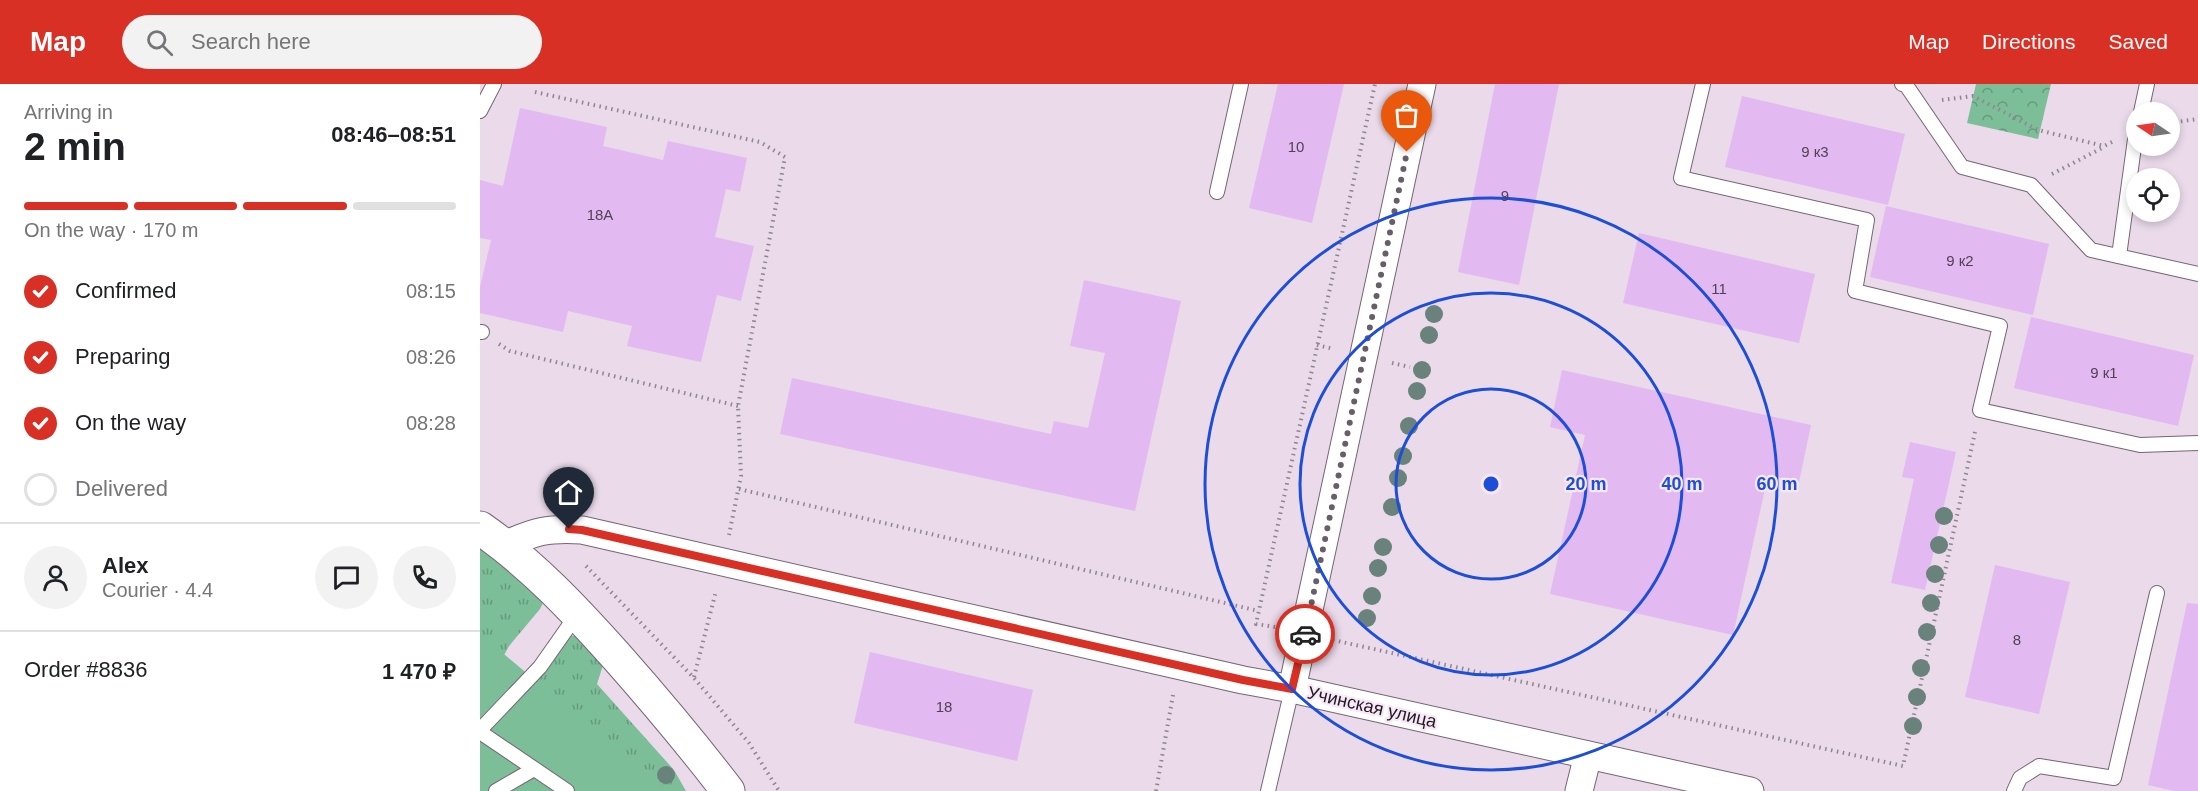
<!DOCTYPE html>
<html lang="en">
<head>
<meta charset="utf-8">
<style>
	:root { --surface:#fff; --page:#f2f2f2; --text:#202124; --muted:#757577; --line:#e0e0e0; --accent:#d93025 }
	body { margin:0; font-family:Helvetica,sans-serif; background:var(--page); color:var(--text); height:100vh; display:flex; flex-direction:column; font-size:22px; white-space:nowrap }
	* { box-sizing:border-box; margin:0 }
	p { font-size:20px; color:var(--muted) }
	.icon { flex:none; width:33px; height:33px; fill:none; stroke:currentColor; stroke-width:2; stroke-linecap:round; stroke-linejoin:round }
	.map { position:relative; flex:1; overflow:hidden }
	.details { display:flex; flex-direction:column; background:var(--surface); width:480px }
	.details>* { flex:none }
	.needle { width:39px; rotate:283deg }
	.fabs { position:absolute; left:1646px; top:18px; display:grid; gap:12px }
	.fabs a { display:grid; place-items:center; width:54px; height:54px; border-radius:50%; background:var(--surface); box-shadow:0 3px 9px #0003; font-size:30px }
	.pin { position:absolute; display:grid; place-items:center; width:51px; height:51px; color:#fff; margin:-62px -26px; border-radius:50% 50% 50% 0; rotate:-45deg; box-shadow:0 0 6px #0007 }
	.pin .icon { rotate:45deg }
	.courier { position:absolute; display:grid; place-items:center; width:60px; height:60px; margin:-30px; border:4px solid #d93025; border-radius:50%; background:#fff; color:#222; box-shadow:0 2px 8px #0007 }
	.headline em { font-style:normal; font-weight:600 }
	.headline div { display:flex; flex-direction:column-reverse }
	.headline { display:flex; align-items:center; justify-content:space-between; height:102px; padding:0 24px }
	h1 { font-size:39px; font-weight:600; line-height:45px }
	.bar { display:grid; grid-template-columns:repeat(4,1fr); gap:9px 6px; align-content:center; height:72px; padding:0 24px }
	.bar i { height:8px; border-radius:4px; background:var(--line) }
	.bar .current { background:var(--accent) }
	.bar p { grid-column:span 4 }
	.line { display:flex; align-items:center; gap:15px; padding:0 24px; border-top:2px solid var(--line) }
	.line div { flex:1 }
	.round { display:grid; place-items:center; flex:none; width:63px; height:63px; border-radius:32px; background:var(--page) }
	ol { padding:0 24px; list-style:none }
	li { display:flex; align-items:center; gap:18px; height:66px }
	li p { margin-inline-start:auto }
	li .icon { padding:6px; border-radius:50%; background:var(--accent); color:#fff; stroke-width:4 }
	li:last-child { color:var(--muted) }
	li i { width:33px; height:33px; border:3px solid var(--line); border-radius:50% }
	header { display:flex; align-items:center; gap:36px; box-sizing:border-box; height:84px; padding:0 30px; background:var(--accent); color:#fff }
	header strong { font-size:28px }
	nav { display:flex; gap:33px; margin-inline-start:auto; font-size:21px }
	.search { width:420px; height:54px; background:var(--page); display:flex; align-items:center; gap:15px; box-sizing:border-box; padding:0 21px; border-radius:33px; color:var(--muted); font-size:22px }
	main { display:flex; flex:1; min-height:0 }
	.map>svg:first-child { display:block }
	.grass { fill:url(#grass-tufts) }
	.park { fill:url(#park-crowns) }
	.pitch { fill:#7cbe98 }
	.building { fill:#e3b9f1 }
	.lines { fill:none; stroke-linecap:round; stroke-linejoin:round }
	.service-casing { stroke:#756674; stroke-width:16 }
	.minor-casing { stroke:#756674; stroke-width:29 }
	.tertiary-casing { stroke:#756674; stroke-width:35 }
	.path { stroke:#918591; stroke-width:4; stroke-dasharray:1.5 4.5; stroke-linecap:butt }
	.service { stroke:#fff; stroke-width:14 }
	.minor { stroke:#fff; stroke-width:27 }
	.tertiary { stroke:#fff; stroke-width:33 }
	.tree { fill:#69827b }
	.done { stroke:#675e67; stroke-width:6; stroke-dasharray:0 10.8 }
	.route { stroke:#d93025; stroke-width:8 }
	.ring { fill:none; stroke:#1d4ed8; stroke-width:3 }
	.labels { text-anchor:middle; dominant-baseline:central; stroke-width:4.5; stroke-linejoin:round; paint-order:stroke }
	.number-label { font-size:15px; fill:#514254 }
	.street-label { font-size:18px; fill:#201b20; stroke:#f8e7f7 }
	.centre { fill:#1d4ed8; stroke:#f8e7f7; stroke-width:3 }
	.ring-label { font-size:18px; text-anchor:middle; font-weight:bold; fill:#1d4ed8; stroke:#f8e7f7; stroke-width:4.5; stroke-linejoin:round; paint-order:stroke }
</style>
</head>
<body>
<header>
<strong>Map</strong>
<div class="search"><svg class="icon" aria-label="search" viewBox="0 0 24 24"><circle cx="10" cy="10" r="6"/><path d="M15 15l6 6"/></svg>Search here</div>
<nav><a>Map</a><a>Directions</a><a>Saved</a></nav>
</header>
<main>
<section class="details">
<div class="headline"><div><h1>2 min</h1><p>Arriving in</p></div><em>08:46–08:51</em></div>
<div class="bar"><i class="current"></i><i class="current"></i><i class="current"></i><i></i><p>On the way · 170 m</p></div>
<ol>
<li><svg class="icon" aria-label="check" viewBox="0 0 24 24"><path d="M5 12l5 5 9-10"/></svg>Confirmed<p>08:15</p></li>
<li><svg class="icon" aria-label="check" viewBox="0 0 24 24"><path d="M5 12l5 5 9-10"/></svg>Preparing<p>08:26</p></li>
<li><svg class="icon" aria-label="check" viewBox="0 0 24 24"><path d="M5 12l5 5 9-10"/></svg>On the way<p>08:28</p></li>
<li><i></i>Delivered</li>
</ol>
<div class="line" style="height:108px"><a class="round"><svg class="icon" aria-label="person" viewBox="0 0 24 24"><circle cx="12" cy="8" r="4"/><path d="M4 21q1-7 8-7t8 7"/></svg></a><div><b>Alex</b><p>Courier · 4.4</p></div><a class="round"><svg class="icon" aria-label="chat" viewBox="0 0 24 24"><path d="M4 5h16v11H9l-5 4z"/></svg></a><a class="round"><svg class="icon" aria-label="phone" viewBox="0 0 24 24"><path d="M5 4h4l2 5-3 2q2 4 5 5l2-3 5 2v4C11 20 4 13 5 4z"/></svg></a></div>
<div class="line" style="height:78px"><div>Order #8836</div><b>1 470 ₽</b></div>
</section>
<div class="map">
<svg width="1718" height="707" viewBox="0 0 1718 707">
	<defs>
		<pattern id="grass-tufts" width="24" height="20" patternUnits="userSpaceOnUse" patternTransform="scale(1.5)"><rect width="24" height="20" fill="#7cbe98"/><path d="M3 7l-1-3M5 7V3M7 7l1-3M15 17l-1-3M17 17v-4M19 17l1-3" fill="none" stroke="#659a7c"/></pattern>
		<pattern id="park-crowns" width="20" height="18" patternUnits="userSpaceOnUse" patternTransform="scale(1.5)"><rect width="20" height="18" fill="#7cbe98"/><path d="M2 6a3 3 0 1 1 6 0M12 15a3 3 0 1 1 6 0" fill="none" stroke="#659a7c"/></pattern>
	</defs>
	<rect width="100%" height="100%" fill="#eadaea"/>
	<g class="grass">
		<path d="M0,464L64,517L60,525L29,562L0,615Z"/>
		<path d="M89,551L106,554L126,572L117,600L194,686L206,707H108L31,611Z"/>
	</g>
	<path class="park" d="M1496,0H1571L1558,55L1487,39Z"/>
	<path class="pitch" d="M0,550L187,707H0Z"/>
	<g class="building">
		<path d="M798,0H864L832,139L769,124Z"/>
		<path d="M1015,0H1079L1039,201L978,188Z"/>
		<path d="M1262,12L1425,50L1408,121L1245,83Z"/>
		<path d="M40,24L127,43L123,62L183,76L188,57L267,74L260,108L246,105L235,153L274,162L261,217L237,211L221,278L147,262L152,242L88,227L83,248L0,229V203L11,156L0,154V96L23,102Z"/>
		<path d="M1406,122L1569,160L1553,231L1390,193Z"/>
		<path d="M1159,149L1335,190L1319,259L1143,219Z"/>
		<path d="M604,196L701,217L655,427L300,350L312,294L571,350L574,337L608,344L625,269L590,262Z"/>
		<path d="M1551,233L1714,271L1698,342L1534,304Z"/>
		<path d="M1082,286L1331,341L1319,398L1288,391L1253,551L1070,510L1105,351L1070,343Z"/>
		<path d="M1430,358L1476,368L1445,506L1411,499L1434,395L1422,393Z"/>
		<path d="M1515,481L1590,498L1559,630L1485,613Z"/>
		<path d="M1707,519L1718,520V707H1694L1668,701Z"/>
		<path d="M390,568L553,606L537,677L374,639Z"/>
	</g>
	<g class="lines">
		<g class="service-casing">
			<g id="service">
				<path d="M1223,0L1201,94L1387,136L1375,207L1520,242L1500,326L1660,361L1718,359"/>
				<path d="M1422,0L1426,1L1482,83L1551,101L1611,166L1718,190"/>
				<path d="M0,27L14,0"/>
				<path d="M1661,28L1667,0"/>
				<path d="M737,108L761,0"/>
				<path d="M1639,172L1656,48"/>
				<path d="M0,248H2"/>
				<path d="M0,646L60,583L98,529"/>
				<path d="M0,648L87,707"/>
				<path d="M16,707L54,685"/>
				<path d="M788,707L812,605"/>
				<path d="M1534,707L1540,694L1559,682L1634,694L1677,509"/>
			</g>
		</g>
		<g class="minor-casing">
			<g id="minor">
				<path d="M24,461C56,447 67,444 102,446L763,596L812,605L1270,707"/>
				<path d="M812,605L942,0"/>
				<path d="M1099,707L1108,671"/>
			</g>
		</g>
		<g class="tertiary-casing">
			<path id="tertiary" d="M0,444C52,480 95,526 137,573C175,616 212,660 248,707"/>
		</g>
		<g class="path">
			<path d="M55,8L280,58L305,73L258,322L261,392L249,451"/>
			<path d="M1462,16L1493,12L1558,46L1624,62L1632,58"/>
			<path d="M1689,39L1718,35"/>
			<path d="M1572,90L1624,63"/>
			<path d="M19,260L30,267L258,322"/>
			<path d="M837,261L854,265"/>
			<path d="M912,279L930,283"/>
			<path d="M259,405L779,527"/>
			<path d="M106,482L214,594L269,659L299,707"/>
			<path d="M795,543L776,540L895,0"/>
			<path d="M853,556L1423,682L1495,348"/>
			<path d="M214,593L236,507"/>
			<path d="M676,707L693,611"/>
		</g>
		<use href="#service" class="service"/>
		<use href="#minor" class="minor"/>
		<use href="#tertiary" class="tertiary"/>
	</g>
	<g class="tree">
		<circle cx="954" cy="230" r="9"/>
		<circle cx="949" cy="251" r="9"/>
		<circle cx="942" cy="286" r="9"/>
		<circle cx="937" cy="307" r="9"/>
		<circle cx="929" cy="342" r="9"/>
		<circle cx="923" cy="372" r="9"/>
		<circle cx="918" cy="394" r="9"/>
		<circle cx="912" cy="423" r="9"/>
		<circle cx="1464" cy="432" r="9"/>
		<circle cx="1459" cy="461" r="9"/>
		<circle cx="903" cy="463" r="9"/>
		<circle cx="898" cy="484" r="9"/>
		<circle cx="1455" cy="490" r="9"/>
		<circle cx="892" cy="512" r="9"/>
		<circle cx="1451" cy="519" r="9"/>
		<circle cx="887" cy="534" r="9"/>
		<circle cx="1447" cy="548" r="9"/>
		<circle cx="1441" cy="584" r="9"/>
		<circle cx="1437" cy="613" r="9"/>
		<circle cx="1433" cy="642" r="9"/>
		<circle cx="186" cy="691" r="9"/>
	</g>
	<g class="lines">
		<path class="done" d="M825,550L927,68"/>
		<path class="route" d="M89,445L102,446L763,596L812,605L825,550"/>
	</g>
	<g class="ring">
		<circle cx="1011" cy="400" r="95"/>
		<circle cx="1011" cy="400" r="191"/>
		<circle cx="1011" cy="400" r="286"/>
	</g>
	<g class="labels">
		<g class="number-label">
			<text x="816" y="62">10</text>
			<text x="1335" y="67">9 к3</text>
			<text x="1025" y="111">9</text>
			<text x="120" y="130">18А</text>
			<text x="1480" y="176">9 к2</text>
			<text x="1239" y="204">11</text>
			<text x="1624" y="288">9 к1</text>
			<text x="1537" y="555">8</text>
			<text x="464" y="622">18</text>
		</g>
		<g class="street-label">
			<text transform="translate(892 623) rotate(13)">Учинская улица</text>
		</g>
	</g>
	<circle cx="1011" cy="400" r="9" class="centre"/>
	<g class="ring-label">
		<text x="1106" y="406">20 m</text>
		<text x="1202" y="406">40 m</text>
		<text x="1297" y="406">60 m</text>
	</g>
</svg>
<div class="fabs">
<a><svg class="needle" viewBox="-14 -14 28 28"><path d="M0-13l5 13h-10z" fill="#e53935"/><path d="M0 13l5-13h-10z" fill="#757577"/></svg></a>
<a><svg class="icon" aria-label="locate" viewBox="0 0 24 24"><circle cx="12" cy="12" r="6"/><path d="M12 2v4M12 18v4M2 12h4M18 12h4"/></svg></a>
</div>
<div class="pin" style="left:927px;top:68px;background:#ea580c"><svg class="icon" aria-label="bag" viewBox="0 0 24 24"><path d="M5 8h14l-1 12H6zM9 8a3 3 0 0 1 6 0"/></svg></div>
<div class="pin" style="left:89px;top:445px;background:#1f2937"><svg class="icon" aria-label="home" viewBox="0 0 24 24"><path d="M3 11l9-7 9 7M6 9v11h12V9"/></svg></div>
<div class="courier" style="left:825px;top:550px"><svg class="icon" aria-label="car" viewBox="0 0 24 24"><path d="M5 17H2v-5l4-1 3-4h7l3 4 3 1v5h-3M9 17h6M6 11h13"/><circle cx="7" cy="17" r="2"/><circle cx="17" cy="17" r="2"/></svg></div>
</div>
</main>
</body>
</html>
